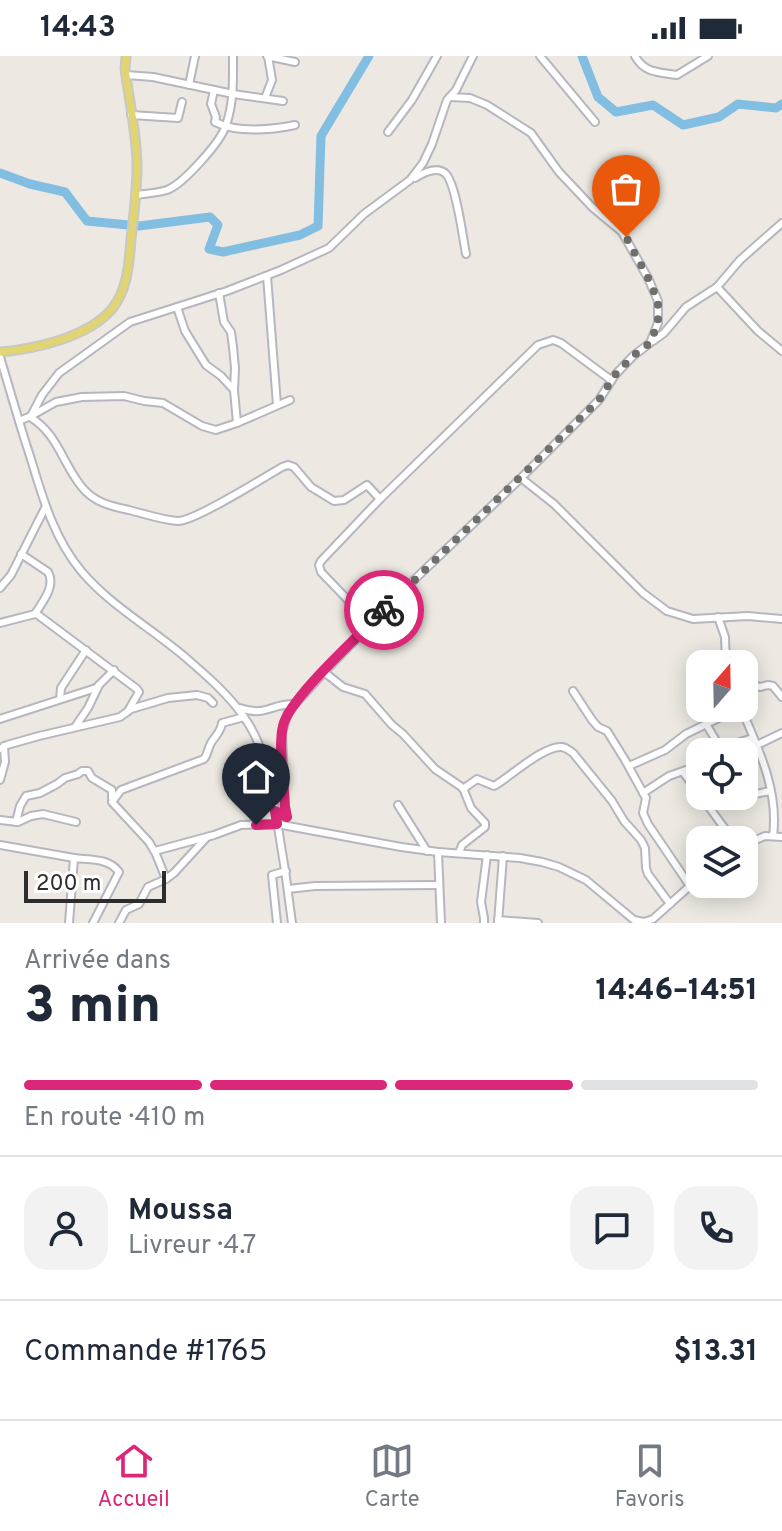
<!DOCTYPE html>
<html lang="fr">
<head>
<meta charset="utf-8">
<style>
	:root { --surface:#fff; --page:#f2f2f3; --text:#1f2937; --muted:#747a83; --line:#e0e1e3; --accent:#db2777 }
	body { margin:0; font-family:Overpass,sans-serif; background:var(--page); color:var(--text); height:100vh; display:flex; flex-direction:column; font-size:30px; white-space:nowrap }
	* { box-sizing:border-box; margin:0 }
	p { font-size:26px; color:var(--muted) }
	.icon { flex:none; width:44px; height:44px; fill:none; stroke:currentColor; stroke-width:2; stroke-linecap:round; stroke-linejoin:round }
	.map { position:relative; height:867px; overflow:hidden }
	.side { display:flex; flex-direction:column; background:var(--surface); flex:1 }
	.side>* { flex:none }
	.needle { width:52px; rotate:20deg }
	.fabs { position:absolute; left:686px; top:594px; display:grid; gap:16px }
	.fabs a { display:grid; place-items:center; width:72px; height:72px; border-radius:16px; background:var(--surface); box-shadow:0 4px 20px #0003; font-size:40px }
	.scale { position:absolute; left:24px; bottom:20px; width:142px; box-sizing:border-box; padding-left:8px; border:4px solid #2d2d2d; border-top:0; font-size:22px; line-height:28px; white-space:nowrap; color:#2d2d2d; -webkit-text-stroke:6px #fff; paint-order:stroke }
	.pin { position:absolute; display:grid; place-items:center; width:68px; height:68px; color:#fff; margin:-82px -34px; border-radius:50% 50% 50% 0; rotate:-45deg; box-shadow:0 0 8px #0007 }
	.pin .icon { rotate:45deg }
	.courier { position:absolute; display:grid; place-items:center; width:80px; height:80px; margin:-40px; border:6px solid #db2777; border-radius:50%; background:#fff; color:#222; box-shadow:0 2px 10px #0007 }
	.headline em { font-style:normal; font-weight:800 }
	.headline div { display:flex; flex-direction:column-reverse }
	.headline { display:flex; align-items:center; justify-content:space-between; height:136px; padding:0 24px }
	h1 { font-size:52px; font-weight:800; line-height:60px }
	.bar { display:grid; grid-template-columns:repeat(4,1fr); gap:12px 8px; align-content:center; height:96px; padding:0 24px }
	.bar i { height:10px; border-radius:6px; background:var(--line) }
	.bar .selected { background:var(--accent) }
	.bar p { grid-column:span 4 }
	.line { display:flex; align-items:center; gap:20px; padding:0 24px; border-top:2px solid var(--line) }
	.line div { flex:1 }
	.round { display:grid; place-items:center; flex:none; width:84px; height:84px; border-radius:24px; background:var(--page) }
	.status { display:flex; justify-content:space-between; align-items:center; height:56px; padding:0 40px; background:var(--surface); direction:ltr }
	.status svg { height:22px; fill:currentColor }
	.tabs { display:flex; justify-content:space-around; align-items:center; height:112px; border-top:2px solid var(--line); background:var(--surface); font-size:22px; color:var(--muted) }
	.tabs a { display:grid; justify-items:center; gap:4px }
	.tabs .selected { color:var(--accent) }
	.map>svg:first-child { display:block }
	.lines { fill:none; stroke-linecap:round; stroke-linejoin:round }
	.river { stroke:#82bde2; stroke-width:9 }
	.minor-casing { stroke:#b5b6bf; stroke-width:10 }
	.major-casing { stroke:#c8c8c8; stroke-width:11 }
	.minor { stroke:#fff; stroke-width:6 }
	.major { stroke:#e1d472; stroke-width:7 }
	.done { stroke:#706f6c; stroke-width:8; stroke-dasharray:0 14.4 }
	.route { stroke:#db2777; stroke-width:10 }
</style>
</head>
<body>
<div class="status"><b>14:43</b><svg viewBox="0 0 49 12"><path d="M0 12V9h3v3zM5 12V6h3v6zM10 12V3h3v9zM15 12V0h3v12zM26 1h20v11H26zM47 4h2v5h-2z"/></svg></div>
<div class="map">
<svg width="782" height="867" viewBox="0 0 782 867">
	<rect width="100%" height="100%" fill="#ede9e2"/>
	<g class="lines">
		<g class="river">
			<path d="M582,0L598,41L616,56L653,49L683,69L719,61L738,48L776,52L782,48"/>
			<path d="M0,117L30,128L65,136L87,165L139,170L210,161L218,169L209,193L223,196L300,179L318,170L321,80L369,0"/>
		</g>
		<g class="minor-casing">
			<g id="minor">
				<path d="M267,0L295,6"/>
				<path d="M540,0L595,66"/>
				<path d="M635,0C645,18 660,16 677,19L708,0"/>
				<path d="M126,19L153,21L233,38L283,45"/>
				<path d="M189,29L195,0"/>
				<path d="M214,34L211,48L216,61L215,66C237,77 271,74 295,69"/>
				<path d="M450,41L470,42L487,49L531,77L559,116L593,152L622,176L648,222L658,245V267L650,287L633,300L615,319L599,344L521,422"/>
				<path d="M265,42L272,24L268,0"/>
				<path d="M131,59L178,62L182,46"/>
				<path d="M388,76L412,44L437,0"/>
				<path d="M415,122C423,117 436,110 445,117C456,126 463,183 466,198"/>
				<path d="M135,139C146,138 157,137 167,134C183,128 221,86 226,69C234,47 233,23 233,0"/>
				<path d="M267,220L277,349"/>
				<path d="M717,231L758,275L782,295"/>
				<path d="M219,237L224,266L231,276L233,291L235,312L234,334"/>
				<path d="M177,251L185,275L206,309L221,320L234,334L237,367"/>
				<path d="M653,285L664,277L686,251L717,231L740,204L782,167"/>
				<path d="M0,301C10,334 19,367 30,400C42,440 54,483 82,516C111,550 151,572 185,601C206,619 229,639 244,661C266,692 271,729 277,765C283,799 288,833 292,867"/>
				<path d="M31,360L56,346L82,341L124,340L144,345L163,347L202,370L216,374L237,367L290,344"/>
				<path d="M30,361C57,377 62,406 81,430C93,446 110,450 129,454C145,458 162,464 178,465C195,465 265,421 282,411L288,409L294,411L311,431L334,445L344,444L367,429L380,443"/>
				<path d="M19,365L31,360L42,339L59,317L130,266L227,235L281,214L329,192L364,158L410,124L423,107L432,88L447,44L456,34L473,0"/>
				<path d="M21,498L48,516C56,530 43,545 35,558"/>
				<path d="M0,532L11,519L45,452"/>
				<path d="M718,561L725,581L726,608"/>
				<path d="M0,567L35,558L38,559L137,633L139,636L128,655"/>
				<path d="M371,568L321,516L319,509L321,505L380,443L538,289L553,284L561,287L611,324"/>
				<path d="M324,616L343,631L365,638L392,669L403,678L435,713L463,732L471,752L485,767V771L462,789L459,797"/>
				<path d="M744,626L760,631L768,629L773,630L782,641"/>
				<path d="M573,635L592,664L598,671L607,675L625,704L646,742L643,757L648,768L690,830"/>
				<path d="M60,643L61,632L86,594"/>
				<path d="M240,652C266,661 270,648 294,648"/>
				<path d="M741,652C758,692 779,734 773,780"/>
				<path d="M0,663L96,632L114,614"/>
				<path d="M706,668L723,696"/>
				<path d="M75,671L88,652L99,629"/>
				<path d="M757,689L782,677"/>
				<path d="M0,693L7,689L39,680L120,661L131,653L168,642L197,639L208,642L213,647"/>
				<path d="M720,696L740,686L753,682"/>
				<path d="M629,710L665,694L686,678L739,652"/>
				<path d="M683,716L700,739"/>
				<path d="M0,724L5,706L4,690"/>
				<path d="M463,733L477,723L494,730C510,721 544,689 562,691C567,692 569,694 573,697L612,745L624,765L641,784L645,792L646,812L648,818L670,848"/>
				<path d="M643,737L669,720L700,709"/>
				<path d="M701,740L733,784"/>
				<path d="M707,748L770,735"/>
				<path d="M398,749L427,795"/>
				<path d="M287,761L285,751L282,677L288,656L329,611L416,522L521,422L554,448L643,537L667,555L693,563L748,560L782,563"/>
				<path d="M0,764L18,766L31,760L43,758L76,766"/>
				<path d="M16,766L20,750L26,740L40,737L57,728L65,722L78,718L82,715H88L92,722L112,734V742"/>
				<path d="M0,789L74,802L69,867"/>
				<path d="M744,789L765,780L782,781"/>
				<path d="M155,795L214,779L241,769L277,768L401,791L438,796L520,802L542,806L559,811L586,824L634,864L644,866L653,863L700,821"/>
				<path d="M438,796L441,867"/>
				<path d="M74,802C91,804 109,802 119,816L93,867"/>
				<path d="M166,823L156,798L149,786L112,746L121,734L204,703C208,698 208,692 211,687C215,680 221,676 222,667L244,661"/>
				<path d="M288,833L315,830L438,829"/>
				<path d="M498,864L538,867"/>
				<path d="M119,867L126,854L139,848L148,831L166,823L174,817L207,781"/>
				<path d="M277,867L272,819L286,815"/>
				<path d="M484,867V862L481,846L487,799"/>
				<path d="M498,867L503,800"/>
			</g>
		</g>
		<g class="major-casing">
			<path id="major" d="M0,296C36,293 88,281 112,253C128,233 129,207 131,183C134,159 137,134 137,110C137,79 129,44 125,13L126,0"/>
		</g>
		<use href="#minor" class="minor"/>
		<use href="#major" class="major"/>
	</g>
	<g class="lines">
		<path class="done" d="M384,554L599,344L615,319L633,300L650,287L658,267V245L648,222L626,181"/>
		<path class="route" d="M256,769L277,768L275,755L287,761L285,751C284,730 278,689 283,670C289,642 361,578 384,554"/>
	</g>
</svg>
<div class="fabs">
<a><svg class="needle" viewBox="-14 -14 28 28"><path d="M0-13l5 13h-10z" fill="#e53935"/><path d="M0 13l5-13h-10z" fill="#747a83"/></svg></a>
<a><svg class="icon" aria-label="locate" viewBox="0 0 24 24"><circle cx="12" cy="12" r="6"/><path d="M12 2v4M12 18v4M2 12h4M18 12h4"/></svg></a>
<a><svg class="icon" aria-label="layers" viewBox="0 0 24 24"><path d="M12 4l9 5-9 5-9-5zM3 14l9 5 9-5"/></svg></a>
</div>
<div class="scale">200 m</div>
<div class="pin" style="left:626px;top:181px;background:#ea580c"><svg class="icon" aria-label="bag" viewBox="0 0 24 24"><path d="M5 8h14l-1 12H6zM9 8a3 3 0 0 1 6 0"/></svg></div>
<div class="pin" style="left:256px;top:769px;background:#1f2937"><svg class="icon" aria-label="home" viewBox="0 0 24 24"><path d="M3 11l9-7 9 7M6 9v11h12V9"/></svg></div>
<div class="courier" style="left:384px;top:554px"><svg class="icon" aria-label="bike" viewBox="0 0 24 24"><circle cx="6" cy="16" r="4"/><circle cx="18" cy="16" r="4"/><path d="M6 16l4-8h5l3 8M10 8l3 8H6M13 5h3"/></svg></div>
</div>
<section class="side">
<div class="headline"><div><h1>3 min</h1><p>Arrivée dans</p></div><em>14:46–14:51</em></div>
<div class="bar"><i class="selected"></i><i class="selected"></i><i class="selected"></i><i></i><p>En route · 410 m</p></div>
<div class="line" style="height:144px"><a class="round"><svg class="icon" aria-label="person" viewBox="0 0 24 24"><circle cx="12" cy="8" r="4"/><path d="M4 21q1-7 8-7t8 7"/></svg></a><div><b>Moussa</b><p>Livreur · 4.7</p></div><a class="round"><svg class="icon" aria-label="chat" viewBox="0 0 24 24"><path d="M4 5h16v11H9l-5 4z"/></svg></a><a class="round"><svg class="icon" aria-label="phone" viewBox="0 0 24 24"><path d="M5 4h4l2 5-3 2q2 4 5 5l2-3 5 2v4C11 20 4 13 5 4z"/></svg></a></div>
<div class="line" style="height:104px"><div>Commande #1765</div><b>$13.31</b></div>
</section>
<nav class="tabs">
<a class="selected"><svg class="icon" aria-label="home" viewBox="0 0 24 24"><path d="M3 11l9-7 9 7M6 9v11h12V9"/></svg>Accueil</a>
<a><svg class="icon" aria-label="map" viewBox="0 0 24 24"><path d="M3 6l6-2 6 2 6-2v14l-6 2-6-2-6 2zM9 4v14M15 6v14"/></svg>Carte</a>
<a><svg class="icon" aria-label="saved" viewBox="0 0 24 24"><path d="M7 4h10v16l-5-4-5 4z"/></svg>Favoris</a>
</nav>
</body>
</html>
